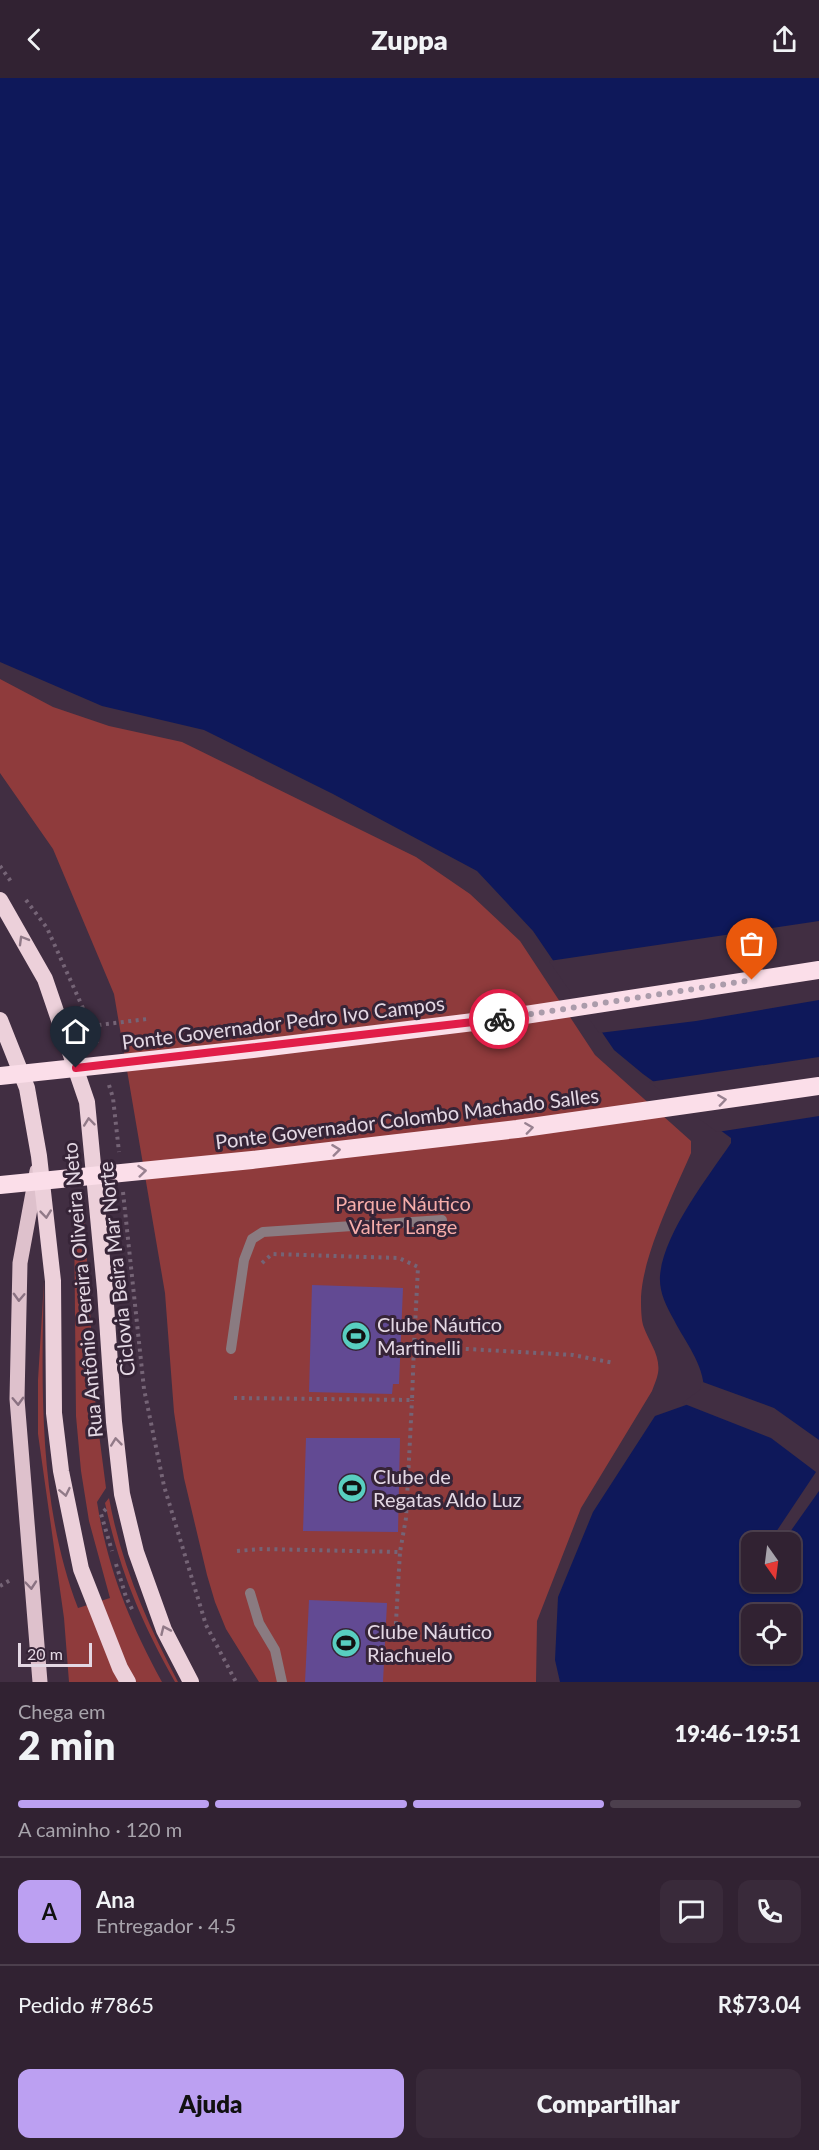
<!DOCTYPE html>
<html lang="pt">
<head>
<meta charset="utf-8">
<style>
	:root { --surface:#312232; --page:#392a3a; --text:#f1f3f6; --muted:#a8a4ac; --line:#4c3f4d; --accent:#bca0f2 }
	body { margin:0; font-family:Lato,sans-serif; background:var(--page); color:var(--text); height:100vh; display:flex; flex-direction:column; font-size:22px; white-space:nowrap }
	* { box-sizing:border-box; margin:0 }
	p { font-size:20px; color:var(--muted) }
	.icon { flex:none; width:33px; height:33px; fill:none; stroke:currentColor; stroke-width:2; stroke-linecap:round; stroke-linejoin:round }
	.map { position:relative; height:1604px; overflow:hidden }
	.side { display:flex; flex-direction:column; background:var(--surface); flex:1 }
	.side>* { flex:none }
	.needle { width:39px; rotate:166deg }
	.controls { position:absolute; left:741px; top:1454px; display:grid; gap:12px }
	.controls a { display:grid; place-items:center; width:60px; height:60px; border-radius:12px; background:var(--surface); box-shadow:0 2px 4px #0004,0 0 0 2px var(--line); font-size:30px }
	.scale { position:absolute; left:18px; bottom:15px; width:74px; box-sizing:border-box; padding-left:6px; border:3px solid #e4d8e4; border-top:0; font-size:16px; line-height:21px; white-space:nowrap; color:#e4d8e4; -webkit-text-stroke:4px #362437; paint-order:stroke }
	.pin { position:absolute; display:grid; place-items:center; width:51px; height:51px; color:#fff; margin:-62px -26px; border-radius:50% 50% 50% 0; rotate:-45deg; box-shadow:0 0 6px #0007 }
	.pin .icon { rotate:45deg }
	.courier { position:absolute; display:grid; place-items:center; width:60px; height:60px; margin:-30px; border:4px solid #e11d48; border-radius:50%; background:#fff; color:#222; box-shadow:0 2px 8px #0007 }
	.summary em { font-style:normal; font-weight:800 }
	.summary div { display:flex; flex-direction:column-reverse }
	.summary { display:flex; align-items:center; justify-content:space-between; height:102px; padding:0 18px }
	h1 { font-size:39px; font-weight:800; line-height:45px }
	.bar { display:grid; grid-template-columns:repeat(4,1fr); gap:9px 6px; align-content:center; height:72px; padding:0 18px }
	.bar i { height:8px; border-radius:4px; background:var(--line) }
	.bar .current { background:var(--accent) }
	.bar p { grid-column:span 4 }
	.line { display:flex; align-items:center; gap:15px; padding:0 18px; border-top:2px solid var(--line) }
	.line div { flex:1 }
	.round { display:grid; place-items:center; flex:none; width:63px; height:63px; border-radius:12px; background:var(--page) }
	.cta { display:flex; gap:12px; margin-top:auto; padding:12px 18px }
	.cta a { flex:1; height:69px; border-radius:12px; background:var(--accent); color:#111; font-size:24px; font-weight:800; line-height:69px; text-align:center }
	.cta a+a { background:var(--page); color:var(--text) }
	header { display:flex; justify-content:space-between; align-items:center; height:78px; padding:0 18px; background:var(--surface); font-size:27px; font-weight:800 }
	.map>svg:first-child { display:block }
	.green { fill:#8f3b3c }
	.water { fill:#0e185a; fill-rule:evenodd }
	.pier { fill:#412e42 }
	.building { fill:#624a93 }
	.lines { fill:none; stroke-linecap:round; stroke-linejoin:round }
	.path { stroke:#756476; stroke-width:4; stroke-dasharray:3 4.5; stroke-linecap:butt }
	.service { stroke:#8a7b81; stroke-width:10 }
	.primary { stroke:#dec1cc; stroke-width:15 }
	.trunk { stroke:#ecd0da; stroke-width:16 }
	.motorway-bridge { stroke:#fbdee9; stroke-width:18 }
	.oneway { stroke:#917a88 }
	.oneway2 { stroke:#988190 }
	.oneway3 { stroke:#8a7282 }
	.done { stroke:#ab9cab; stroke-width:6; stroke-dasharray:0 10.8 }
	.route { stroke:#e11d48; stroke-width:8 }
	.labels { text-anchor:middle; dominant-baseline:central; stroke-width:6; stroke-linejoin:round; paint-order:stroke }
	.street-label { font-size:20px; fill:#e4d8e4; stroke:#362437 }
	.park-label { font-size:20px; fill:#f7adaa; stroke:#362437 }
	.poi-label { font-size:20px; fill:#e4d8e4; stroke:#362437; text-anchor:start }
</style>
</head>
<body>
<header><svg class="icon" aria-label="back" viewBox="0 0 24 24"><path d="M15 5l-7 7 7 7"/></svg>Zuppa<svg class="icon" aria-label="share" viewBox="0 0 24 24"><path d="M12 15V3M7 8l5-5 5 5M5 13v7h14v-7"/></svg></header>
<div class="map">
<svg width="819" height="1604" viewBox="0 0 819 1604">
	<rect width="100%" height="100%" fill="#412e42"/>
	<g class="green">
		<path d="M0,601L53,629L109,648L182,664L416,779L470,816L520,863L595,977L691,1063V1075C674,1114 643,1177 641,1219C641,1227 641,1239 643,1247C648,1263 661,1277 658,1295C657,1301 654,1307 652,1313L581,1430L537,1543L536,1604H259L226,1551L215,1524L207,1497L184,1400L174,1334L165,1215L114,916L53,771L0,695Z"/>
		<path d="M84,1132L96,1333L106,1410L97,1424C108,1492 129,1543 162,1604H69L64,1540L38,1356V1302L44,1203C41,1309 39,1430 78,1530L110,1520L89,1443L81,1393L76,1338L74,1133Z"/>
		<path d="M109,1420C121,1486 147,1545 178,1604H175C141,1543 120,1494 105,1425Z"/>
	</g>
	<path class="water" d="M0,0H819V1604H560L555,1582L558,1519L593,1434L655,1338L686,1327L704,1313C704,1286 685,1264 674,1242C666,1228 659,1214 660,1198C663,1156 708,1099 731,1065V1060L643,996L614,972L533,853L477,793L333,716L204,652L102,628L0,584ZM752,1464H790V1503H752ZM752,1536H790V1575H752Z"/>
	<g class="pier">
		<path d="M819,843V922L696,943L599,955L549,883Z"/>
		<path d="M819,979V1038L717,1054L649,1004Z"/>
		<path d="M700,1303L774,1330L819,1362V1413L785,1461L776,1454L816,1394L771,1360L682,1325L701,1311Z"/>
	</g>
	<g class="building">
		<path d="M312,1207L403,1210L399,1306H393L392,1316L309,1314Z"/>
		<path d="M306,1360H400L398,1454L303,1453Z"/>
		<path d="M309,1522L387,1525L383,1604H305Z"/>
	</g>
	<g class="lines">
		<g class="path">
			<path d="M0,788L12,805"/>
			<path d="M26,822L47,850L91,948L98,968"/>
			<path d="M91,948L147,941"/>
			<path d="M109,1007L113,1020L119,1074"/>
			<path d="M123,1114L144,1311L164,1408L206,1547L236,1604"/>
			<path d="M262,1185L272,1176L399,1180L418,1189L414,1268L573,1277L614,1285"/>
			<path d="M234,1320L412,1322L414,1268"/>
			<path d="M106,1431L101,1436L112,1473"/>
			<path d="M237,1473L261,1471L400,1474L406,1440L412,1322"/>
			<path d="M116,1486L126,1519L134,1535"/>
			<path d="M0,1508L12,1501"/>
			<path d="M395,1561L400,1474"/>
		</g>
		<g class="service">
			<path d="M231,1271L244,1182L252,1161L263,1154L442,1142"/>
			<path d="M250,1515L259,1545L275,1572L282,1604"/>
		</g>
		<path class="primary" d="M37,1093L20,1185L17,1321L40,1604"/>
		<g class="trunk">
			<path d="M0,822L45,901L87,1024L105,1212L114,1344L122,1416L136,1474L164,1552L191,1604"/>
			<path d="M0,942L27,1010L39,1078L53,1203L54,1335L61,1393L81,1491L120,1590L128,1604"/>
		</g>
		<g class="motorway-bridge">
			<path d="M0,998L253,971L506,940L819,892"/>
			<path d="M0,1107L252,1082L517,1051L819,1008"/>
		</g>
	</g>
	<defs><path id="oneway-chevron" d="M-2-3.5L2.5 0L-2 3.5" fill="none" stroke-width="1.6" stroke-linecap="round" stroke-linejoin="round" transform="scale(1.5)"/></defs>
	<g class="oneway">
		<use href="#oneway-chevron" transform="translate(23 862) rotate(-120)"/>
		<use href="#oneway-chevron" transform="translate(89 1044) rotate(-96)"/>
		<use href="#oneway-chevron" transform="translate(46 1136) rotate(84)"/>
		<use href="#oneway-chevron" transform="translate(116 1364) rotate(-96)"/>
		<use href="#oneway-chevron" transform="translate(65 1414) rotate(78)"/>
		<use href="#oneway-chevron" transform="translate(165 1552) rotate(-114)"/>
	</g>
	<g class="oneway2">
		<use href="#oneway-chevron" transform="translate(722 1022) rotate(-8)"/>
		<use href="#oneway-chevron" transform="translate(529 1050) rotate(-8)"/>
		<use href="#oneway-chevron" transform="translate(336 1072) rotate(-7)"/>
		<use href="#oneway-chevron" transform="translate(142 1093) rotate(-6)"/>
	</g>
	<g class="oneway3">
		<use href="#oneway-chevron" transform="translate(19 1219) rotate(92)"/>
		<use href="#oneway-chevron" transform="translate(18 1323) rotate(88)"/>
		<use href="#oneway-chevron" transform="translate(31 1507) rotate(85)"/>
	</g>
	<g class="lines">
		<path class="done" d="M499,941L752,902"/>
		<path class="route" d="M76,990L499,941"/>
	</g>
	<defs>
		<g id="stadium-disc" transform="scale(1.5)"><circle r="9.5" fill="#58cec0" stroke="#362437"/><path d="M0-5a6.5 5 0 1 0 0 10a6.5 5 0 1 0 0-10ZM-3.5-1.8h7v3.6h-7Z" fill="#111"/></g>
	</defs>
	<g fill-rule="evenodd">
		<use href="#stadium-disc" x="356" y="1258"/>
		<use href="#stadium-disc" x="352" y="1410"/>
		<use href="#stadium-disc" x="346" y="1565"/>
	</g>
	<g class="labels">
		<g class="street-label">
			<text transform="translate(283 944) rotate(-7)">Ponte Governador Pedro Ivo Campos</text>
			<text transform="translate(407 1040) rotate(-7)">Ponte Governador Colombo Machado Salles</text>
			<text transform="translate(116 1191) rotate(-96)">Ciclovia Beira Mar Norte</text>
			<text transform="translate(82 1212) rotate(-95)">Rua Antônio Pereira Oliveira Neto</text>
		</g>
		<g class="park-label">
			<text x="403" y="1125">Parque Náutico<tspan x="403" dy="23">Valter Lange</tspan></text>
		</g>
		<g class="poi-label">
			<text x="377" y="1246">Clube Náutico<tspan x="377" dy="23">Martinelli</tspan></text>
			<text x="373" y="1398">Clube de<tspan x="373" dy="23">Regatas Aldo Luz</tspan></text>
			<text x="367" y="1553">Clube Náutico<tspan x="367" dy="23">Riachuelo</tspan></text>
		</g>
	</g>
</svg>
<div class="controls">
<a><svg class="needle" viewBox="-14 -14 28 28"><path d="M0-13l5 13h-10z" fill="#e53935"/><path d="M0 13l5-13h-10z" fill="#a8a4ac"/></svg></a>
<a><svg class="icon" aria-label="locate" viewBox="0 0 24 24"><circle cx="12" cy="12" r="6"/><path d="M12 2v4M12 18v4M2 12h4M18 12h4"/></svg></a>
</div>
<div class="scale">20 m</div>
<div class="pin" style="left:752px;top:902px;background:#ea580c"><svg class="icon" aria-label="bag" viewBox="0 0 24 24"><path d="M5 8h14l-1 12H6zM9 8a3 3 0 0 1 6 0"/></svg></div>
<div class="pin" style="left:76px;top:990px;background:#1f2937"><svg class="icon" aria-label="home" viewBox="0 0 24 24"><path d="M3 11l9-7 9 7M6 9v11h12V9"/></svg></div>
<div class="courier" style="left:499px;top:941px"><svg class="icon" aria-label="bike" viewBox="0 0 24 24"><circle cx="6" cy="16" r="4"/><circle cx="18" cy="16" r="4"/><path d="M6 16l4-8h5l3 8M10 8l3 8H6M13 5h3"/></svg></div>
</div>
<section class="side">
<div class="summary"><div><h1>2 min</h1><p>Chega em</p></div><em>19:46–19:51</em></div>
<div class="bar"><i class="current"></i><i class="current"></i><i class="current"></i><i></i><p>A caminho · 120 m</p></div>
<div class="line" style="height:108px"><b class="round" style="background:var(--accent);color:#111">A</b><div><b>Ana</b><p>Entregador · 4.5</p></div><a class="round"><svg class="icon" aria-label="chat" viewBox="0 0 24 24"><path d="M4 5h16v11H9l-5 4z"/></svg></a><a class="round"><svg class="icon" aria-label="phone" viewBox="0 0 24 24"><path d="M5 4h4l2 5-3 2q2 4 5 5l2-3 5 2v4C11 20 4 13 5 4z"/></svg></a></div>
<div class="line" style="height:78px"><div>Pedido #7865</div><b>R$73.04</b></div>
<div class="cta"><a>Ajuda</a><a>Compartilhar</a></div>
</section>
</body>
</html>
